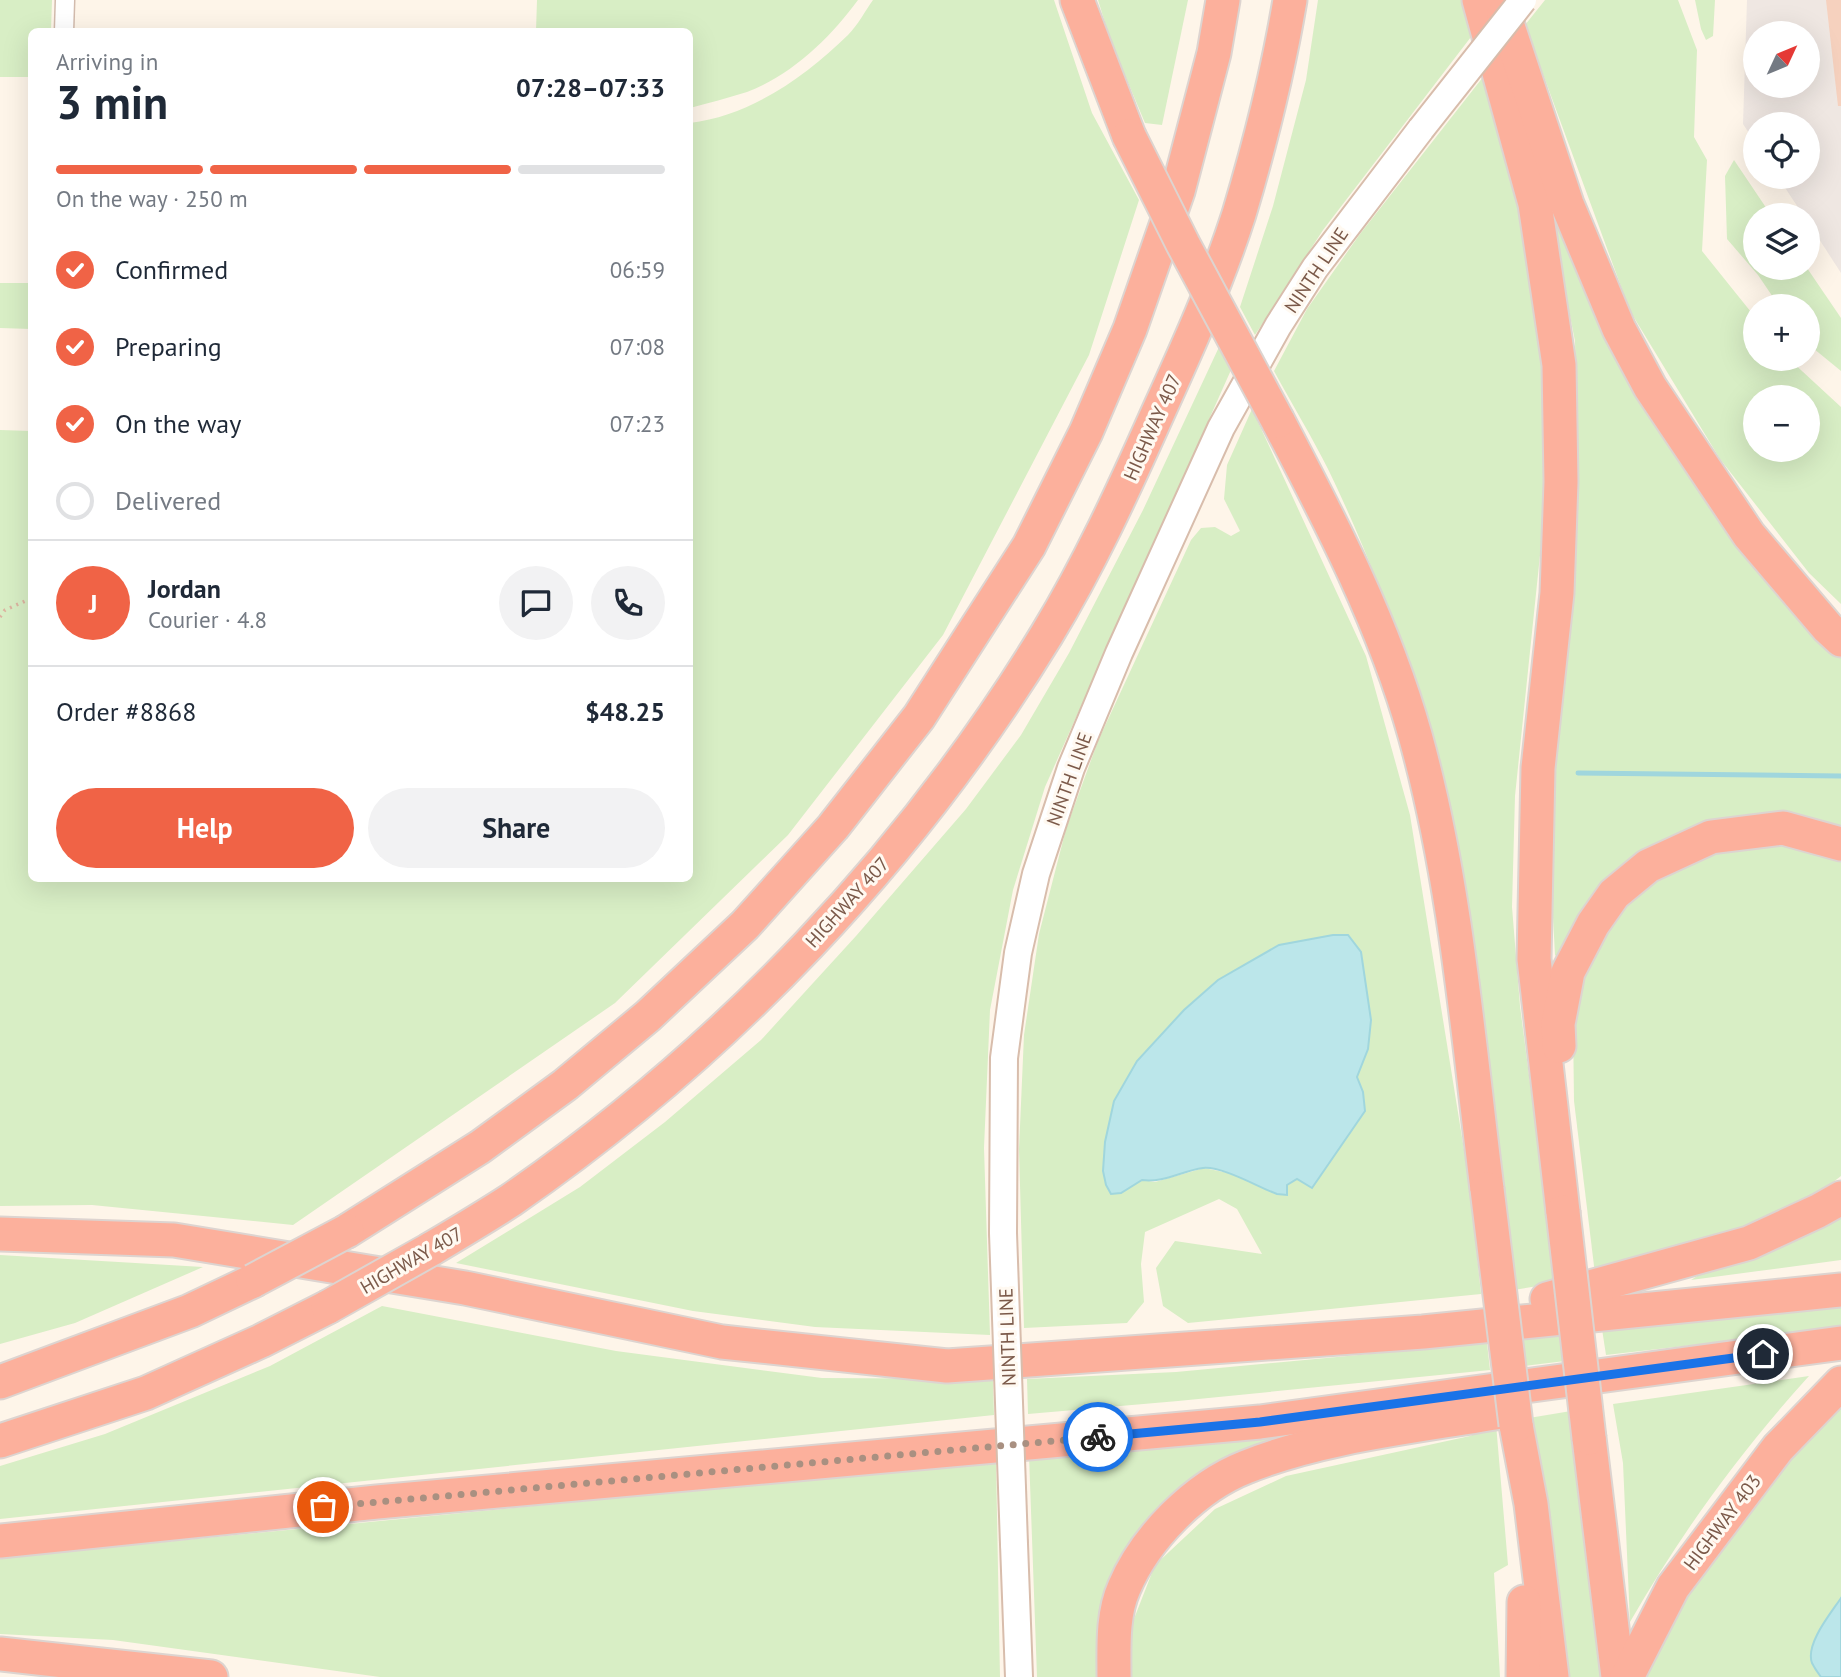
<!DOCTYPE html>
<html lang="en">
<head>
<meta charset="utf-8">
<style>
	:root { --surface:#fff; --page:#f2f2f3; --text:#1f2937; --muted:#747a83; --line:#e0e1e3; --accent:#f06346 }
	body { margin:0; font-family:"PT Sans",sans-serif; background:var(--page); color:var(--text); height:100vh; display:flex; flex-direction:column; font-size:26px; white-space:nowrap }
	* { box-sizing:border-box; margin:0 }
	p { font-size:23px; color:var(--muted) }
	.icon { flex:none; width:38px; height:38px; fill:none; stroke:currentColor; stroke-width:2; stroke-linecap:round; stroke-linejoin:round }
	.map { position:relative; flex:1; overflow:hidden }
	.drawer { position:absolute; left:28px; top:28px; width:665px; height:854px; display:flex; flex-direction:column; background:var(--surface); border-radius:10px; box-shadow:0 7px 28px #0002 }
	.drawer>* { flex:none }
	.needle { width:46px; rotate:46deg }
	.controls { position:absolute; left:1743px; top:21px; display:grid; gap:14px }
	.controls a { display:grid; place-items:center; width:77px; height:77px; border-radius:50%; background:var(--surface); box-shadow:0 7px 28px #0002; font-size:35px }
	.pin { position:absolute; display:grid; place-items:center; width:60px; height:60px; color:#fff; margin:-30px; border:4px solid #fff; border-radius:50%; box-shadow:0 2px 7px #0007 }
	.courier { position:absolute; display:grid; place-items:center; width:70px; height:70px; margin:-35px; border:5px solid #1a73e8; border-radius:50%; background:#fff; color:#222; box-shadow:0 2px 9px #0007 }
	.headline em { font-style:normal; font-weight:700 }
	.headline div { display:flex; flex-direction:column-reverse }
	.headline { display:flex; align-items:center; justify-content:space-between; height:119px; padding:0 28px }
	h1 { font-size:46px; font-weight:700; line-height:52px }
	.bar { display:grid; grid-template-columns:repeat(4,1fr); gap:10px 7px; align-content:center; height:84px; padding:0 28px }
	.bar i { height:9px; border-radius:5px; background:var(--line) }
	.bar .on { background:var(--accent) }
	.bar p { grid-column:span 4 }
	.line { display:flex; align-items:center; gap:18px; padding:0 28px; border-top:2px solid var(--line) }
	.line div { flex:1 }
	.round { display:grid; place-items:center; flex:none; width:74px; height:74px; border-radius:37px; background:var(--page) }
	ol { padding:0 28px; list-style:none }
	li { display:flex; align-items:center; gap:21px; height:77px }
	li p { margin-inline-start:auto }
	li .icon { padding:7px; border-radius:50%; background:var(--accent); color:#fff; stroke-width:4 }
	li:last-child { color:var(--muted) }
	li i { width:38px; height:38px; border:4px solid var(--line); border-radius:50% }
	.cta { display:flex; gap:14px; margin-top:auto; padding:14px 28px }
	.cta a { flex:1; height:80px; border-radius:42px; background:var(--accent); color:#fff; font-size:28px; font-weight:700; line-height:80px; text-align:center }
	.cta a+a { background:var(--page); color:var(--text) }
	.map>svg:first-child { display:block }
	.industrial { fill:#efe7e2; fill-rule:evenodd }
	.green { fill:#d8eec5; fill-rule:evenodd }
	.water { fill:#bbe6ea; stroke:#a0d6dd; stroke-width:2 }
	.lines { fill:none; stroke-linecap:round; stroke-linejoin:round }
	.stream { stroke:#a0d6dd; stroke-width:5 }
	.building { fill:#f6d1be }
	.minor-casing { stroke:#d2bbad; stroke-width:21 }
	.secondary-casing { stroke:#d8bdac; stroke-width:30 }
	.motorway-casing { stroke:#ddd4d0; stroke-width:37 }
	.path { stroke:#dcb4a0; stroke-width:3.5; stroke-dasharray:2 5; stroke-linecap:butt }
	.minor { stroke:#fff; stroke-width:18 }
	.secondary { stroke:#fff; stroke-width:26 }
	.motorway { stroke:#fcb09c; stroke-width:33 }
	.secondary-bridge-casing { stroke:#d8bdac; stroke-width:30; stroke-linecap:butt }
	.motorway-bridge-casing { stroke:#ddd4d0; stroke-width:37; stroke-linecap:butt }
	.secondary-bridge { stroke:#fff; stroke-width:26 }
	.motorway-bridge { stroke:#fcb09c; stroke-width:33 }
	.done { stroke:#a99081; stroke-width:7; stroke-dasharray:0 12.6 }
	.route { stroke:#1a73e8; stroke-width:9 }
	.labels { text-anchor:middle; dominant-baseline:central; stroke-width:6; stroke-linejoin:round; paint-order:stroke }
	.street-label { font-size:19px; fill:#7b5949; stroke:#fff9f1 }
</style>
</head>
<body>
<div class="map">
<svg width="1841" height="1677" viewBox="0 0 1841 1677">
	<rect width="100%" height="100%" fill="#fef5e9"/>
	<path class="industrial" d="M1747,0H1841V273L1808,222V215H1803L1778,177H1808V124H1755V142L1743,124ZM1755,33H1808V86H1755Z"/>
	<g class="green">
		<path d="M0,0H52L51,31L32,32L31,77H0Z"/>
		<path d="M537,0H858C830,38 792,75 747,92C728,98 708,103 690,108V32L536,31Z"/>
		<path d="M873,0H1054L1092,113L1139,200L1089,355L943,635L788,835L615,1003L293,1225L92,1205L0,1206V430L31,431L32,878H690V123C750,116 805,77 848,35C858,25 865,11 873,0Z"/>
		<path d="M1098,0H1188L1162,125L1145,123L1111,42Z"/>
		<path d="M1318,0H1466L1474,33L1323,230L1255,335L1240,307L1273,206L1306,80Z"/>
		<path d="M1545,0H1678L1697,50L1694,137L1707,160L1702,251L1755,317V359H1789L1841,407V604L1809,573L1720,459L1630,311L1525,25ZM1755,397H1808V450H1755Z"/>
		<path d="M1695,0H1715L1713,36L1706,40L1701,29Z"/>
		<path d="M1487,72L1520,219L1541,354L1545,507L1515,796L1512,907L1520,1006L1556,1283L1514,1290L1405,655C1382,592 1358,531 1329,471C1312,437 1292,404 1274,371L1307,309L1360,234Z"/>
		<path d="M1734,160L1771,215H1755V268H1807L1841,318V371L1808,344V306H1779L1758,275L1727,239L1725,176Z"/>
		<path d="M1558,209L1618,346L1841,651V831L1714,821L1558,958L1555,955L1548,823L1578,501L1575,341L1549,211Z"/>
		<path d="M0,283H31V329L0,328Z"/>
		<path d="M1219,347L1231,370L1045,787L1013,890L990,1010L984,1148L990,1335L815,1327L693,1311L456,1263L580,1187L665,1122L761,1040L856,936L966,809L1021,735L1069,653L1143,510Z"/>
		<path d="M1252,409L1366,656L1410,815L1470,1187L1481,1294L1188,1323L1163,1306L1156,1268L1175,1241L1262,1254L1237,1209L1219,1199L1145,1232L1141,1264L1144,1302L1127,1323L1024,1328L1019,1149L1024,1035L1039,934L1066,829L1098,741L1191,540L1201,528L1215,527L1231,536L1240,531L1224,499L1227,465ZM1333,935H1348L1368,1049L1357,1077L1363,1092L1297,1179L1287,1185L1204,1168L1155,1182L1142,1180L1121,1193L1103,1171L1105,1142L1114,1101L1184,1010L1218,980L1279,945Z"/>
		<path d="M1769,841L1841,858V1176L1810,1200L1699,1245L1595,1274L1574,1101L1573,1021L1584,964L1608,923L1637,891L1721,845Z"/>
		<path d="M1841,1210V1260L1691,1280L1716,1264Z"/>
		<path d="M0,1255L203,1267L75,1323L0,1344Z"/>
		<path d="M1841,1300V1328L1606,1355L1602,1329Z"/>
		<path d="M382,1306L616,1351L822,1378L993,1379L994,1415L0,1519V1466L105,1434L270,1366Z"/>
		<path d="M1562,1334L1565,1361L1523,1366L1520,1339Z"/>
		<path d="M1487,1343L1490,1370L1178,1401L1028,1414L1027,1379L1176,1372Z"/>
		<path d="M1809,1376C1740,1452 1681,1533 1630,1622L1623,1463L1613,1404Z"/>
		<path d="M1841,1393V1598L1815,1638L1811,1661L1821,1677H1640L1721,1539Z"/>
		<path d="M1571,1411L1602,1677H1562L1529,1418Z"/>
		<path d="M1392,1416L1303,1438L1115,1576L1097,1641L1100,1677H1037L1029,1455Z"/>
		<path d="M1496,1424L1508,1565L1494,1573L1500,1677H1132L1130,1629L1155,1565L1215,1509L1286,1476L1470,1436Z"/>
		<path d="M996,1461L1000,1677H380L113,1640L0,1634V1558Z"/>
	</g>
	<g class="water">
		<path d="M1333,935H1348L1361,952L1371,1020L1368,1049L1357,1077L1363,1092L1365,1111L1312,1188L1297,1179L1287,1185V1195L1277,1194C1258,1187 1222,1166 1203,1168C1181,1171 1164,1183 1142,1180L1121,1193L1111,1194L1106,1185L1103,1171L1105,1142L1114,1101L1137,1061L1184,1010L1218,980L1279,945Z"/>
		<path d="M1841,1598V1677H1821C1818,1673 1814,1667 1812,1663C1805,1644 1831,1613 1841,1598Z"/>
	</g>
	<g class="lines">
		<path class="stream" d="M1578,773L1841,776"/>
	</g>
	<path class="building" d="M1826,0H1841V106H1838Z"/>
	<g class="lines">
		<g class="minor-casing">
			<path id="minor" d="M64,32L65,0"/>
		</g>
		<g class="secondary-casing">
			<g id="secondary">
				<path d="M1003,1233L1004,1058L1018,953L1036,874L1071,768L1119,653L1221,428L1278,326L1315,268L1421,129"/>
				<path d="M1014,1544L1019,1677"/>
			</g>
		</g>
		<g class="motorway-casing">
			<g id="motorway">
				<path d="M1077,0L1129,136"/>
				<path d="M1479,0L1535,204L1559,365L1561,482L1557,593L1538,768L1534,959L1563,1212"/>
				<path d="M1504,14L1567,204L1619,329L1650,387L1749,535L1828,628L1841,640"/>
				<path d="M1278,421C1331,522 1384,624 1415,735C1456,882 1468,1038 1487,1189"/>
				<path d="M1559,1046L1558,1024L1568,972L1593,924L1614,894L1648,866L1711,837L1783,828L1841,844"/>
				<path d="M347,1231L480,1147L565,1085L648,1016L745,925L833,827L919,717L1029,546L1086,432L1130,329L1178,191L1214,53L1223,0"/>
				<path d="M0,1234L174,1240L465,1288L722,1342L947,1366L1423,1332L1841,1290"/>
				<path d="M431,1249C458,1233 485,1217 511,1200C726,1051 911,857 1047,634C1089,565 1123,491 1156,417C1186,351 1217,283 1239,214C1260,144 1278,72 1290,0"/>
				<path d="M1547,1299L1749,1243L1818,1211L1841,1198"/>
				<path d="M0,1382L190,1311L253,1281"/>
				<path d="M1516,1425L1531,1504L1552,1677"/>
				<path d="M1589,1438L1618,1677"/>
				<path d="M0,1441L146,1393L261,1341L328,1307"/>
				<path d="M0,1541L377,1502L1260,1422L1841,1343"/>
				<path d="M0,1654L211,1677"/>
				<path d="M1114,1677C1114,1648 1112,1615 1124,1588C1145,1538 1195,1487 1246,1467C1325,1435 1422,1426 1506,1411"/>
				<path d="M1523,1677L1524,1602"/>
				<path d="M1627,1677L1673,1587L1778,1448L1841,1383"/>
			</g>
		</g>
		<path class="path" d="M0,617L5,610L32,598"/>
		<use href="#minor" class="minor"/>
		<use href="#secondary" class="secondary"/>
		<use href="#motorway" class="motorway"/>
		<g class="secondary-bridge-casing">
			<g id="secondary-bridge">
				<path d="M1421,129L1523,0"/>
				<path d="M1003,1233L1014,1544"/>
			</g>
		</g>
		<g class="motorway-bridge-casing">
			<g id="motorway-bridge">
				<path d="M1129,136L1183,244L1278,421"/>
				<path d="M1487,1189L1516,1425"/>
				<path d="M1563,1212L1589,1438"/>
				<path d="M253,1281L347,1231"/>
				<path d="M328,1307L431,1249"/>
			</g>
		</g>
		<use href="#secondary-bridge" class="secondary-bridge"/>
		<use href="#motorway-bridge" class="motorway-bridge"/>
	</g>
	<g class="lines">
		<path class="done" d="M323,1507L1098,1437"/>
		<path class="route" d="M1098,1437L1260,1422L1763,1354"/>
	</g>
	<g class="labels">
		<g class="street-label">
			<text transform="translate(1316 270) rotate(-56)">NINTH LINE</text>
			<text transform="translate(1152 427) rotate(-66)">HIGHWAY 407</text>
			<text transform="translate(1069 779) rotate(-70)">NINTH LINE</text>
			<text transform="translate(847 902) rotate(-48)">HIGHWAY 407</text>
			<text transform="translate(411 1260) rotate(-30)">HIGHWAY 407</text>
			<text transform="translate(1007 1337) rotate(-92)">NINTH LINE</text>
			<text transform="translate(1722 1522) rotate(-53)">HIGHWAY 403</text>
		</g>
	</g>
</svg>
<div class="controls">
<a><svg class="needle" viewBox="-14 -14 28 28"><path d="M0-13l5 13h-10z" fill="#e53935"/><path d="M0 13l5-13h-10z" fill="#747a83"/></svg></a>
<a><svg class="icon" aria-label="locate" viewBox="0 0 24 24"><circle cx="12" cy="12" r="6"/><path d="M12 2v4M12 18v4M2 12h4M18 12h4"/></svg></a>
<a><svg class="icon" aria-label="layers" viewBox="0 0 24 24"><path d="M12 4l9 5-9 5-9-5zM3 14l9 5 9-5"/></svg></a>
<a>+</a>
<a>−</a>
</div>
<div class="pin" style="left:323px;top:1507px;background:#ea580c"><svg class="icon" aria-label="bag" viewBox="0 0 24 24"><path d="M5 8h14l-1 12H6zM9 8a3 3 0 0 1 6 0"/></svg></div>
<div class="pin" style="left:1763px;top:1354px;background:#1f2937"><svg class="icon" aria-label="home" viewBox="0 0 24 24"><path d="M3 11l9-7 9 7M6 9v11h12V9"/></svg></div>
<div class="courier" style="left:1098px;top:1437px"><svg class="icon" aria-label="bike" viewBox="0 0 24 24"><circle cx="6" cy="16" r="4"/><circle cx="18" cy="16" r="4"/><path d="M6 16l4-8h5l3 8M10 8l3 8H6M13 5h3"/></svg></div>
<section class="drawer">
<div class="headline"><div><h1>3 min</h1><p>Arriving in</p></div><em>07:28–07:33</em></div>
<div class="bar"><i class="on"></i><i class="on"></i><i class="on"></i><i></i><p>On the way · 250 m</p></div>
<ol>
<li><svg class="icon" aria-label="check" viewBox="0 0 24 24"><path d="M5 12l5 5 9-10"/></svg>Confirmed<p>06:59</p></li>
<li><svg class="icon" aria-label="check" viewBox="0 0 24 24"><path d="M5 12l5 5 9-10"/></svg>Preparing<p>07:08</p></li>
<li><svg class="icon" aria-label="check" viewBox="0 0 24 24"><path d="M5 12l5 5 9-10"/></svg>On the way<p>07:23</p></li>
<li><i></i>Delivered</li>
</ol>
<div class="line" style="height:126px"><b class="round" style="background:var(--accent);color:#fff">J</b><div><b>Jordan</b><p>Courier · 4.8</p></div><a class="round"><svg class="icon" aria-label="chat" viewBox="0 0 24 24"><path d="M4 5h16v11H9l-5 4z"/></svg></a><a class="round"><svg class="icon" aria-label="phone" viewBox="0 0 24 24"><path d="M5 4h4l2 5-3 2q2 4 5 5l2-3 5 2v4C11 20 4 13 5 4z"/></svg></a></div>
<div class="line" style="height:91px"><div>Order #8868</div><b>$48.25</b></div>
<div class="cta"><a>Help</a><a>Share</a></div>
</section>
</div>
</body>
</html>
